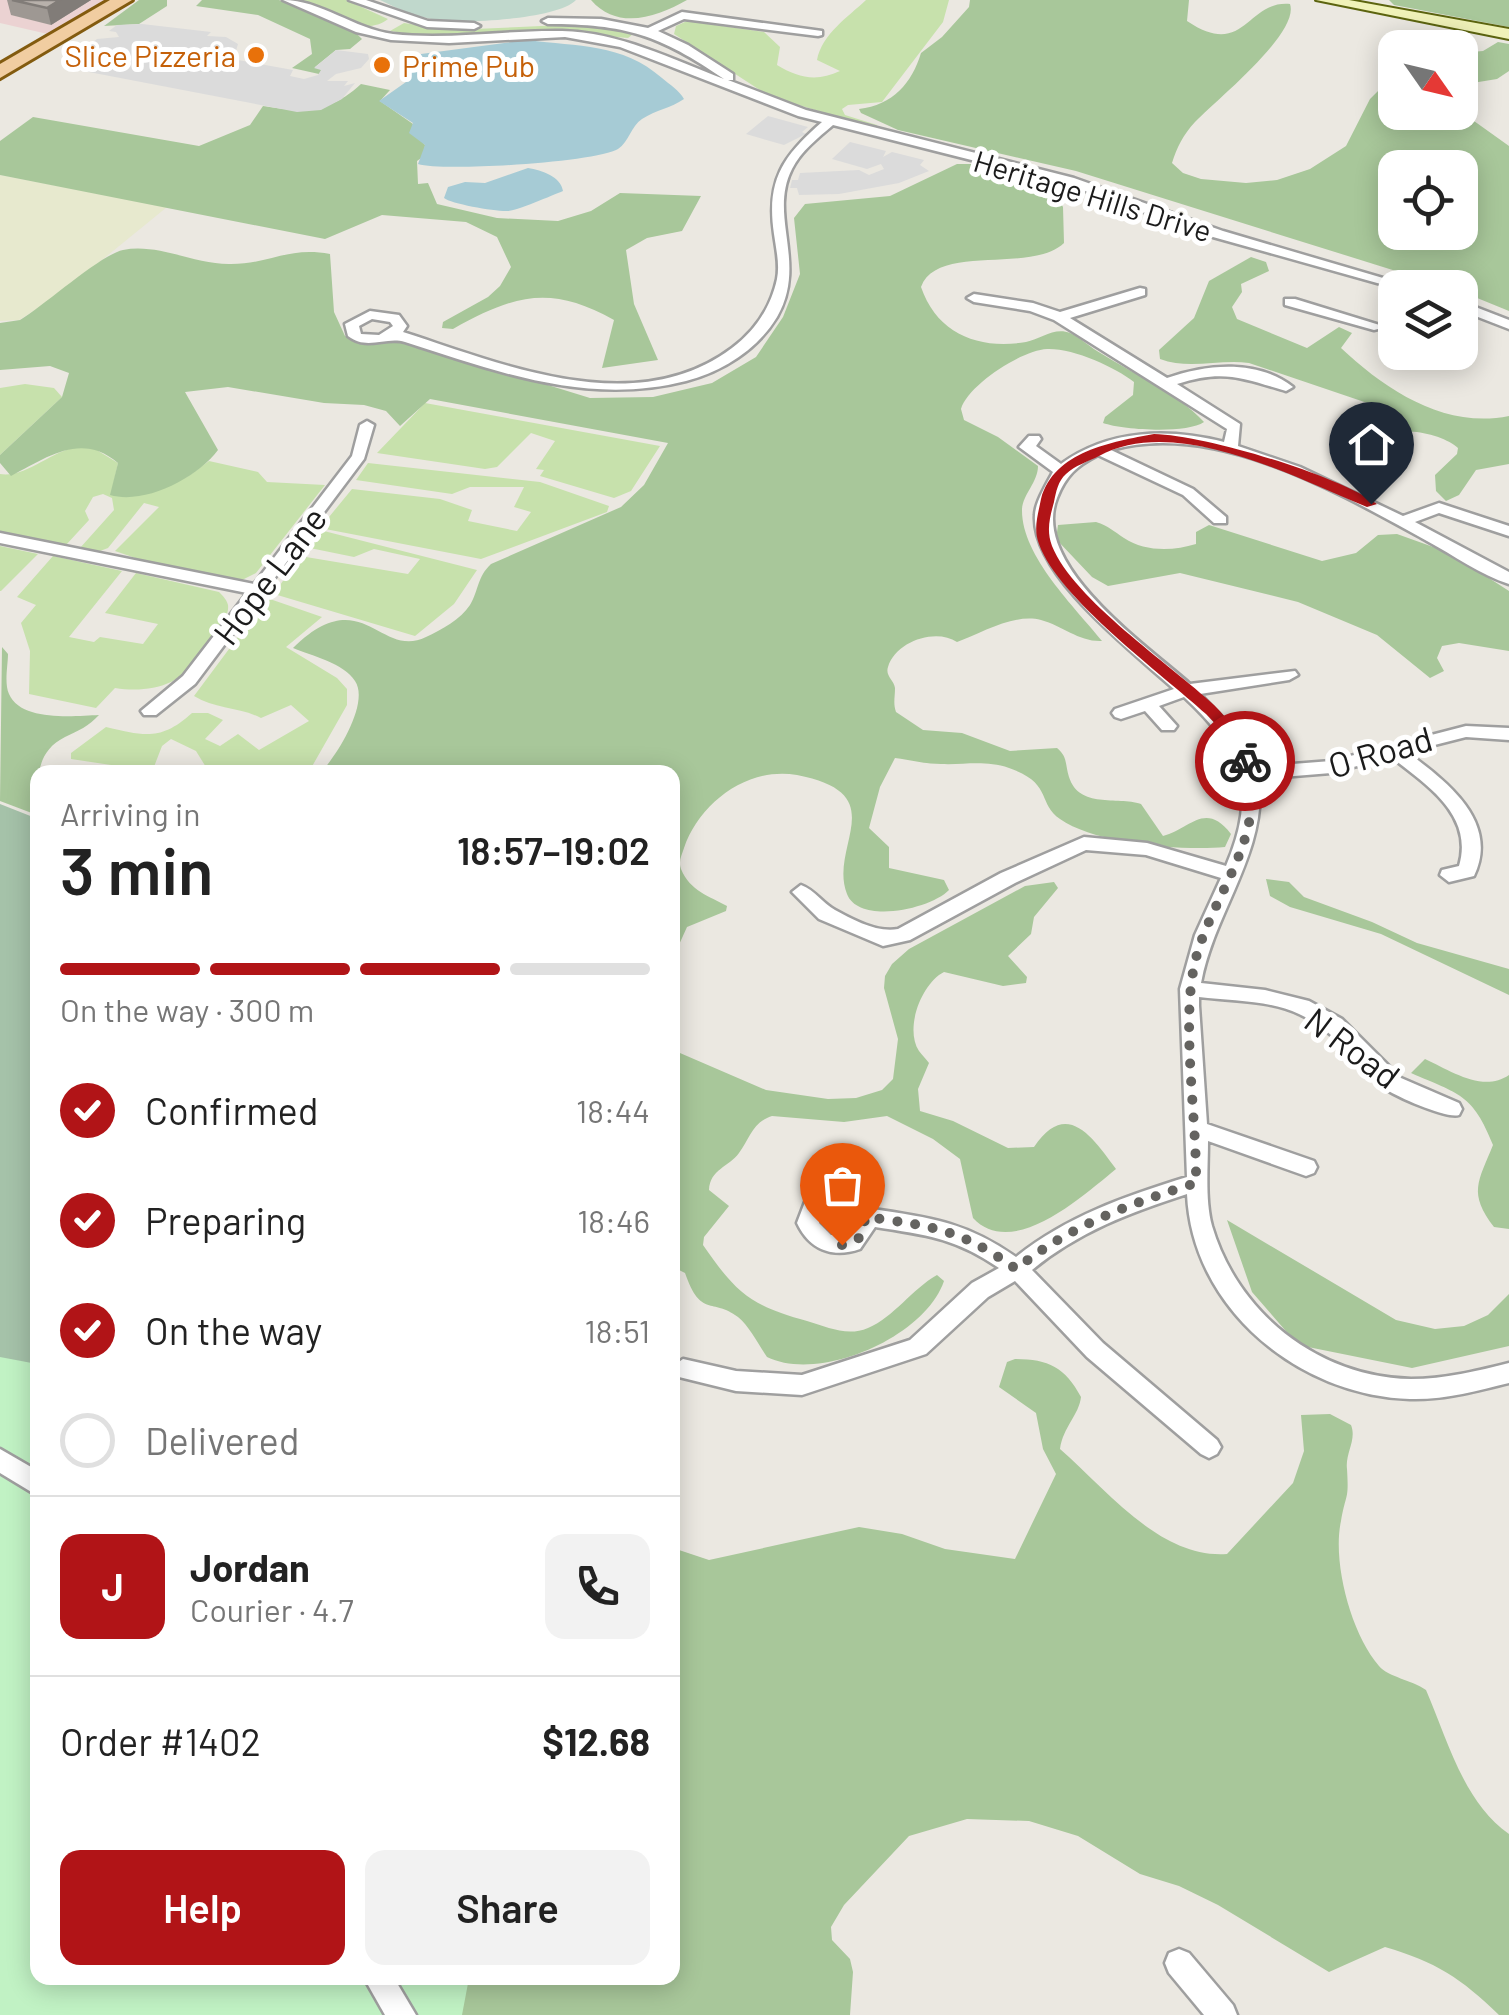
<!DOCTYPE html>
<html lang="en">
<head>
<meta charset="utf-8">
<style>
	:root { --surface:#fff; --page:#f2f2f2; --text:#222; --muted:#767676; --line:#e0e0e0; --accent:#b11417 }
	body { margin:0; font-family:Barlow,sans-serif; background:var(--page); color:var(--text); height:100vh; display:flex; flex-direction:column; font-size:38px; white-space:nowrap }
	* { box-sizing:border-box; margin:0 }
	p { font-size:32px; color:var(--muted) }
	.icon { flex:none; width:55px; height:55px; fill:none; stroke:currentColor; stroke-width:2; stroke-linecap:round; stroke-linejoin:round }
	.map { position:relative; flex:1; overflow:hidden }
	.panel { position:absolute; left:30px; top:765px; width:650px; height:1220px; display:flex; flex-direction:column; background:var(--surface); border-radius:20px; box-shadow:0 5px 25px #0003 }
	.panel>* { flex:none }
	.needle { width:65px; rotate:124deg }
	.tools { position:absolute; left:1378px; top:30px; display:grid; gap:20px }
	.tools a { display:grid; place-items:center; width:100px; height:100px; border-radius:20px; background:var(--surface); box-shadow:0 5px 25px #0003; font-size:50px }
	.pin { position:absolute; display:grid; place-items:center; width:85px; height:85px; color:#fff; margin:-102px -42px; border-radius:50% 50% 50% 0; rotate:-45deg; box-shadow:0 0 10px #0007 }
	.pin .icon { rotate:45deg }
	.courier { position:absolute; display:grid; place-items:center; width:100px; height:100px; margin:-50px; border:8px solid #b11417; border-radius:50%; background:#fff; color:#222; box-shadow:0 2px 12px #0007 }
	.head em { font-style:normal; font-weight:600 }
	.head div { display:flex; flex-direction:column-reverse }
	.head { display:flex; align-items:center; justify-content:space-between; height:170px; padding:0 30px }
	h1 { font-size:65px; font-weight:600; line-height:75px }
	.bar { display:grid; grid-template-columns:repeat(4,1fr); gap:15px 10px; align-content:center; height:120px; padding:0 30px }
	.bar i { height:12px; border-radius:8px; background:var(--line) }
	.bar .active { background:var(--accent) }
	.bar p { grid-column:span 4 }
	.line { display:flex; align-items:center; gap:25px; padding:0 30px; border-top:2px solid var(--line) }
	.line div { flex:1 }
	.round { display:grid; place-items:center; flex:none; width:105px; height:105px; border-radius:20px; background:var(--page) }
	ol { padding:0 30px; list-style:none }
	li { display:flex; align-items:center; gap:30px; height:110px }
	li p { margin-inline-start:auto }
	li .icon { padding:10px; border-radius:50%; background:var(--accent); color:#fff; stroke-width:4 }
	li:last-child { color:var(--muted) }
	li i { width:55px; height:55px; border:5px solid var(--line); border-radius:50% }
	.button { display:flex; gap:20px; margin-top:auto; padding:20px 30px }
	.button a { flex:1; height:115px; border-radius:20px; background:var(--accent); color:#fff; font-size:40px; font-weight:600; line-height:115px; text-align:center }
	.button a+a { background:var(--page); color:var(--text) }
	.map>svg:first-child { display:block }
	.commercial { fill:#ebd2d2 }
	.farmland { fill:#e7e9ce }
	.grass { fill:#c7e1ac }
	.forest { fill:#a8c79a; fill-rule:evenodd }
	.wetland { fill:#c0d8cc }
	.cemetery { fill:#a5c2a9 }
	.park { fill:#c1f2c4 }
	.parking { fill:#dbdbdb }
	.water { fill:#a6cbd5 }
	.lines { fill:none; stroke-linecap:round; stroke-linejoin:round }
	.street-casing { stroke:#9f9f9f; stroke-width:5 }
	.secondary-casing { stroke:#5c640f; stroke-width:4 }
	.primary-casing { stroke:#835b0f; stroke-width:6 }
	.street { fill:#fff; fill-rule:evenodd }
	.secondary { fill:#f0f2b9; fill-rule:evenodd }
	.primary { fill:#f1cda1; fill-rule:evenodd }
	.wall { fill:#9e9893 }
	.shaded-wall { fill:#817c78 }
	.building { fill:#b8b1ab; stroke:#817c78; stroke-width:2.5 }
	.route { fill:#b11417 }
	.done { stroke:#646360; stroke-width:10; stroke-dasharray:0 18 }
	.food-dot { fill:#e8710a; stroke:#fff; stroke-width:4 }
	.labels { text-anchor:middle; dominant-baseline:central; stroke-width:10; stroke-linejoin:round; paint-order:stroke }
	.far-food-label { font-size:30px; fill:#c56008; stroke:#fff; text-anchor:end }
	.far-street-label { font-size:30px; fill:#1b1b1b; stroke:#fff }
	.street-label { font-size:35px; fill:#1b1b1b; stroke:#fff }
</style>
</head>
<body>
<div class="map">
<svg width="1509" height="2015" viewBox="0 0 1509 2015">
	<rect width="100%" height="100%" fill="#ebe8e1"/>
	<path class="commercial" d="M0,0H109L52,35L0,23Z"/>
	<path class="farmland" d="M0,175L167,207L59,295L19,320L0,321Z"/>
	<g class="grass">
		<path d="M299,0H346L388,19C363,39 324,11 299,0Z"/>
		<path d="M866,0H949L943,22L882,102L848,105L842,109L845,115L877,125L878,129L769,96L674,34L676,26L687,21L764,32L780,47L777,65C798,78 817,82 840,71L817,60C822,34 848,17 866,0Z"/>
		<path d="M404,23L451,30L587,24L637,31L628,38L559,32L438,38L390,31Z"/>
		<path d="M25,384L54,388L62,397L0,455V388Z"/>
		<path d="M425,403L660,446L631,491L614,498L540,476L544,470L536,469L555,441L531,433L497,467L485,469L377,453Z"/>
		<path d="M77,447L95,449L118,463L111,495L187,477L209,461L258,472L267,482L325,485L256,573L242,580L147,562L115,551L159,507L144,503L108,548L100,551L80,548L114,510L112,498L103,494L93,497L85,511L89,520L66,545L0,532V474C26,478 51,451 77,447Z"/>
		<path d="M368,463L540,482L609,506L607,512L481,559L320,528L352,489L440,499L472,510L468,521L517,531L531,512L514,507L524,487H470L452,494L356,480Z"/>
		<path d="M320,530L477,570L454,604L415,636L274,594L300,556L408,574L420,559L374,549L354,557L305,547Z"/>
		<path d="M0,546L38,554L1,591H0Z"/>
		<path d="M53,556L122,571L69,637L94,642L100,637L143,644L158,624L105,613L136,573L219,592C223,596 227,600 228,605C231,624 188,674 171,682C154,690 134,691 115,688L96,708L29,694L30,651L21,623L36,605L17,597Z"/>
		<path d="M267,598L322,617L286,647L337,678L347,689V705L310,770L209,772L196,751L171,739L162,746L152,772H129L131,768L71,759V753L106,727C145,736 161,741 192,713H208L223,720L205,739L220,746L238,734L259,750L309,721L291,705L261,718C240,707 215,709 194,696Z"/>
	</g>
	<g class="forest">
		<path d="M139,0H167V6L139,24L104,26Z"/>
		<path d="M202,0H279L355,32L362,39L350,49L336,50L315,67L322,70L319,74L292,68L312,54L310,39L258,15L196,6Z"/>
		<path d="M591,0H687C657,17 618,31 591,0Z"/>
		<path d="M970,0H1189L1187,21C1245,60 1246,0 1290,4C1300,33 1216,100 1195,122C1183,135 1177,147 1172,163L1183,173L1201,179L1246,183L1277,180L1310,169L1346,146L1370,99L1383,86L1389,61L1395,55V112L1460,111L1509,146V311L1460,291V288L1447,287L1076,171L898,130L861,113L859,109C893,105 912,83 921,53L942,37L969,7ZM1395,168H1460V232H1395Z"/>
		<path d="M1389,0H1509V27L1394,5Z"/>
		<path d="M1498,42L1509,44V71L1497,79L1460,85V53L1483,51Z"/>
		<path d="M361,84L390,90L380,101L413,124L412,130L425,145L424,156L417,161L418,184L428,183L437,204L497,218L558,221L591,211L620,193L701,196L682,231L647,238L626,250L634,304L658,360L602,368L614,320C550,284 514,295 453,329L442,328L443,322L488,297L500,286L511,267L497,237L466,222L382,215L325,239L0,175V141L33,117L199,146L250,125L263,106C303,113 330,113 361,84Z"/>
		<path d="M957,164H978L1048,181L1063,207L1064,243C1032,274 937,243 921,287C937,334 979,350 1026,342C1041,339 1054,327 1070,333C1081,338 1091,348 1102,354C1137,376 1176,392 1204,422C1187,434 1123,430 1103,423L1105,417L1133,395L1134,382C1115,367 1073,348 1047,349C1022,350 968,385 961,409L964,420L998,437L1038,466C1038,482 1023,494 1022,509C1021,556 1075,607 1102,641C1079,642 1063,626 1041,620C1014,613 982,633 957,642C936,628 896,641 888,667C885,676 894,680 895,688C895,698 893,703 896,712L923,730L962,733L1010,751L1057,748C1068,757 1065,765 1069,777C1079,809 1117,796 1141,804L1163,836C1189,830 1205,800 1231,834L1225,847C1183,851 1095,844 1060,819C1037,803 1053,783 1009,768C985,760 965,765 941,764C926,764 910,760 895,758L880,787L869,828L889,847V868L944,880L949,890C931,909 859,925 847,894C828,846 895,794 797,775C747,766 699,804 684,848C682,855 678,861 681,869C690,891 709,896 727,906L726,911L687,927L673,958L672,772H321C336,757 370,703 355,681C344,663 312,656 293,648C362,580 380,660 426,637C441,630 461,619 470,605C479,590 477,577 491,564L621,507L644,485L668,443L430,399L400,426L386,411L364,405L324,403L228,387L185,392L218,450C197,478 145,505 110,495L118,463C81,432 48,457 11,476L0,463V455L62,397L69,373L50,366L0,370V323L20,320C45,305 100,255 123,250C159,243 196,265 231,264C270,264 289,246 330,254L334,312L345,336C368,344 380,339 402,343C425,347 442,359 466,360L590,398L653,397L712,383L756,357L783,317L800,274L794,218L805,204L890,196Z"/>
		<path d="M1251,257L1266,262L1269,271L1241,284L1242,292L1232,307L1237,319L1307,348L1339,327L1352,333L1341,348C1386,390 1444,429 1509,416V464L1476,470L1459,495L1446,501L1436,491L1435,475L1457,454L1458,448C1447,437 1410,426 1395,435C1389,439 1384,448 1377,453L1374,447L1399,425L1394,415L1385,409L1249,363C1219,359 1189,370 1160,359L1159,350L1194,318L1209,281Z"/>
		<path d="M1096,522C1109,526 1113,531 1124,538C1145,552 1173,551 1196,544V532L1209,525L1322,561L1356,553L1378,535L1397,534L1450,553L1509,591V651L1459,643L1442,646L1437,658L1444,671L1430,678L1377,635L1298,602L1180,573L1108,586L1092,577L1056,539L1058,525Z"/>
		<path d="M2,647L8,654C8,665 4,683 9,694C21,722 74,716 99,715C89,726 78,731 65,737C33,753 38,784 37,815L0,801Z"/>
		<path d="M1266,879L1289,882L1304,897L1372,922L1417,943L1509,969V995L1381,934L1290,907L1270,896Z"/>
		<path d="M1054,882L1058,888L1034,917L1031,934L1008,956L1027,977L1026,983L1003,986L944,972C922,983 904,1028 919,1051C922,1055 926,1059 929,1063L918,1089L920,1111L953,1121L1008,1148L1034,1147C1067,1098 1093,1138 1116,1169C1085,1194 1013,1261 973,1218L960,1159L933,1139L887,1116L844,1122L772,1116C753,1122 750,1138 739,1153C729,1167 710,1169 709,1190L729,1206L704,1237L703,1245C736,1293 751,1306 807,1321C828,1327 847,1337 868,1328C894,1317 912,1289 937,1275L944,1281C925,1337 820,1383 767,1357C758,1344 750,1327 738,1317C712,1297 701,1319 685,1273L673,1267V1050L766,1090L828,1099L856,1098L882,1090L893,1079L898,1039L884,988L885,976L892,964L909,949L1025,886Z"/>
		<path d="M1425,1059C1451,1071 1483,1093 1509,1075V1229L1494,1227C1468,1193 1478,1182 1493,1145C1473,1094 1459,1094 1411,1073Z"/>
		<path d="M1227,1220L1396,1320L1435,1329L1464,1326L1488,1315L1509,1294V1346L1412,1368L1298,1345L1252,1292Z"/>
		<path d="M1015,1359C1048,1359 1065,1367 1081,1397C1079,1415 1063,1427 1060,1449C1106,1489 1160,1559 1227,1554L1293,1483L1304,1451L1301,1415L1330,1414L1351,1425C1357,1440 1345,1453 1347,1469C1349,1501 1346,1492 1341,1521C1332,1562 1351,1634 1379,1666C1388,1677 1412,1680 1426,1690C1447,1738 1463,1802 1509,1834V2015H1499C1461,1978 1436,1962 1385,1947L1329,1972L1218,1905L1179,1886L1140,1874L1078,1836L1029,1821L967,1819L909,1836L844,1905L831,1927L832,1940L850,1959L853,1972L850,2015H440L416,1978H672L673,1548L709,1560L859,1527L902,1534L945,1549L1015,1559L1056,1474L1043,1449L1036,1413L999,1387L1007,1362Z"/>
	</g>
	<path class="wetland" d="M380,0H576C558,19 466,24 439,20C419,18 398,9 380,0Z"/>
	<path class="cemetery" d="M0,804L38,819L37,1366L0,1368Z"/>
	<path class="park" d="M0,1357L37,1364L38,1978H469L462,2015H0Z"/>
	<g class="parking">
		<path d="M142,24L211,32L207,36L226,37L238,44L235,54L224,58L225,63L238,60L293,70L290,76L304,79L318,75L321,70L314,68L336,50L368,54L369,59L361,68L336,74L327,81H348L344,86L355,83L342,99L321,110L297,112L68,68L64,63L97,39L119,37L116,32L109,31L117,25Z"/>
		<path d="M768,116L808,127L802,132L806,134L784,145L746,134Z"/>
		<path d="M850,142L886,151L883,157L892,152L924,160L920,165L929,171L899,183L839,194L799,195L797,188H790L792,180H798L800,173L859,170L869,175L884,169L881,164L867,169L832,159Z"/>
	</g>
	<g class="water">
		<path d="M528,40C578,47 622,43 662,78C670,85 679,90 684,99C671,108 656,110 642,119C631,126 629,142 618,149C598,162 443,172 418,164L425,145L409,133L413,123L379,101L406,82L421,54Z"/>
		<path d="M528,168C542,170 561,177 563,191C553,195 516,211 508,211C498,212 451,204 444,198L448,187L465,182L485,183Z"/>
	</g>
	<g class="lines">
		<g class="street-casing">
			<g id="street">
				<path d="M283,0C321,0 354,29 393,34C449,40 505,30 562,31C618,32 672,59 724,79C660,35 625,24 548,24L542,21L548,18L601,19L648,28L682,12L822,31V35L818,36L684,19L658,31L688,45L733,74V80H728L806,110L1074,178L1223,231L1417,288H1395L1213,237L1066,184L833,125C818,138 801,151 792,169C768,216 808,263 777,317C757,350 723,371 686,381C588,406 498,372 405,342C386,336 367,351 348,336L345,324L370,311L399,315L407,326L403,332C503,364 635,421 732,348C755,331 771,307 777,279C780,264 776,249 774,234C766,180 783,156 822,122L798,116L620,47L565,37L449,43L391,40L356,32ZM372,319L390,322L393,326L379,335L361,334L359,326Z"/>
				<path d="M349,0H366L428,21L474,23L480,26L474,29L427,27Z"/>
				<path d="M1140,288L1145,289V295L1070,318L1167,378C1207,364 1257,359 1293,387L1286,391C1242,378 1223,369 1177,384L1240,424L1238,446L1300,467L1403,516L1439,503L1509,526V536L1439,513L1415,522L1509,572V584C1481,575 1453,555 1427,541C1338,492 1214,420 1111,450L1193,489L1226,517V523H1214L1183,495L1098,455C1076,466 1066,476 1057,498C1030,565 1146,645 1190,684L1295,671L1298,675L1289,680L1200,694L1238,734L1255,767L1331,761L1466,726L1509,728V740L1466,737L1407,752C1446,781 1500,821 1474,876L1449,882L1440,875L1442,870L1459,866C1474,815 1427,785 1391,757L1331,773L1259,779C1267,853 1214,912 1201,983L1265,990L1309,1001L1342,1019L1401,1078L1459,1103L1462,1109L1459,1115C1447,1119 1400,1098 1387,1090C1354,1067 1341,1033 1299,1014C1270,1000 1232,1001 1199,997V1006L1207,1124L1314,1161L1317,1167L1314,1173L1306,1176L1208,1141C1208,1168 1205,1200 1212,1226C1238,1314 1319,1377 1411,1379C1445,1379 1477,1371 1509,1363V1383C1476,1391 1444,1400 1410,1399C1300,1396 1192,1309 1187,1194C1131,1212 1078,1232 1032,1270L1103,1343L1217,1440L1221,1447L1217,1454L1209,1458L1201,1454L1087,1357L1015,1281L988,1297L926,1354L802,1395L736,1391L675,1376L672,1367L683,1359L736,1371L802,1375L910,1340L972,1283L999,1268C955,1238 927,1235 875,1227L860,1249C832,1259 809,1249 797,1223L805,1202C829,1192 855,1182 873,1209C932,1218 966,1222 1016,1257C1067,1216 1126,1196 1187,1177L1180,989L1195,935L1221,878L1146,855L1086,850L1015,883L910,940L883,946L819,919L792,892L801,885C815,890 822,903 835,910C853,920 878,933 898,929L1001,873L1084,837L1147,843L1226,866C1258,791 1242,751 1184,697L1159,706L1177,726L1174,730H1162L1145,711L1121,719L1115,717L1112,713L1115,709L1174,689C1133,652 1031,575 1035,515C1035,503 1047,483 1053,472L1019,447L1029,436H1039L1041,439L1036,446L1061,464C1109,429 1169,428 1224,442L1227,429L1054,320L1030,311L974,302L967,298L974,294L1033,303L1060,312ZM837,1207L853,1214L855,1223L845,1235H831L819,1223L822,1214Z"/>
				<path d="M1285,299H1295L1386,327L1374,330L1285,305Z"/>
				<path d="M1460,301L1509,320V329L1460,310Z"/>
				<path d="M367,421L374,425L364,459L195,684L156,715H144L141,711L183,676L247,593L0,543V533L254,584L352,456L360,425Z"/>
				<path d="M0,1449L38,1471V1496L0,1473Z"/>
				<path d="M1179,1949L1189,1953L1233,2005L1237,2015H1204L1169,1973L1165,1963L1169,1953Z"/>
				<path d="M364,1978H394L416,2015H385Z"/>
			</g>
		</g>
		<g class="secondary-casing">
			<path id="secondary" d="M1316,0H1349L1509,29V39Z"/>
		</g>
		<g class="primary-casing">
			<path id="primary" d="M110,0H132L0,78V64Z"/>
		</g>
		<use href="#street" class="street"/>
		<use href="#secondary" class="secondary"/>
		<use href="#primary" class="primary"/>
	</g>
	<path class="wall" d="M7,0H91L51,25L11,15Z"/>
	<path class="shaded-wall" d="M60,0H91L51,25L47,8Z"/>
	<path class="building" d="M12,0H60L47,8Z"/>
	<path class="route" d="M1154,434C1205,435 1337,475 1377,504L1367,507C1293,477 1176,414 1099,456C1089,461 1074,466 1066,474C1058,481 1056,492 1054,502C1050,517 1046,530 1052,546C1074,600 1170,664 1214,705C1231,721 1241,740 1253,761L1251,764H1240L1222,731L1206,714C1162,674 1058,598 1039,544C1033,529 1038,515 1041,499C1054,451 1112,442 1154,434Z"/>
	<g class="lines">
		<path class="done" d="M842,1245L859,1238L866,1217C932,1226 960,1229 1016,1269C1071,1225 1130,1204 1196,1183C1197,1116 1180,1019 1196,958C1213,893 1271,831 1245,761"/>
	</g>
	<g class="food-dot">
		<circle cx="256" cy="55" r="10"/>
		<circle cx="382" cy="65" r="10"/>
	</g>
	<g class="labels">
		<g class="far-food-label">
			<text x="236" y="55">Slice Pizzeria</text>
			<text x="402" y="65" text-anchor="start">Prime Pub</text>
		</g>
		<g class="far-street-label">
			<text transform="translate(1093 195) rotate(17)">Heritage Hills Drive</text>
		</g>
		<g class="street-label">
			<text transform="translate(269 575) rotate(-53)">Hope Lane</text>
			<text transform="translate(1380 751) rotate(-16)">O Road</text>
			<text transform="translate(1353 1047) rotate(37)">N Road</text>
		</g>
	</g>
</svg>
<div class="tools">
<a><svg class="needle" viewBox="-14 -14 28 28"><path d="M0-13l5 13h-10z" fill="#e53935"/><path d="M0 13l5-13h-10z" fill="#767676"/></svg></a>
<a><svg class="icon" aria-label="locate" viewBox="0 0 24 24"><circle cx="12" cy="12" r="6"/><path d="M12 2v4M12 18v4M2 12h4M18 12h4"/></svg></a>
<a><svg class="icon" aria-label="layers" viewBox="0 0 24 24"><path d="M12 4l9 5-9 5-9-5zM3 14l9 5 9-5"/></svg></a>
</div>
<div class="pin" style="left:842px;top:1245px;background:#ea580c"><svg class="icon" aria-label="bag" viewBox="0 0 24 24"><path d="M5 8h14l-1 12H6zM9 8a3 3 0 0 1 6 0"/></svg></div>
<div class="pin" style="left:1371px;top:504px;background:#1f2937"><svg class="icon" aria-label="home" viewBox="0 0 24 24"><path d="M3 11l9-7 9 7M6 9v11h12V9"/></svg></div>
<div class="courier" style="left:1245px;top:761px"><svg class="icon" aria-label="bike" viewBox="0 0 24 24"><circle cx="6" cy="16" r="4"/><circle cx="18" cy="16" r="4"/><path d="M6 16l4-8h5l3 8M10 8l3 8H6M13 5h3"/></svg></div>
<section class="panel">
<div class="head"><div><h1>3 min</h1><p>Arriving in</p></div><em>18:57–19:02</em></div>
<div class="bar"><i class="active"></i><i class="active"></i><i class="active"></i><i></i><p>On the way · 300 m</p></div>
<ol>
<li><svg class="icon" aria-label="check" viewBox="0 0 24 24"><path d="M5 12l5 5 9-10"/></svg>Confirmed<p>18:44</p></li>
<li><svg class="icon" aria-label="check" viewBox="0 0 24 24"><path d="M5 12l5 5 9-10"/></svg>Preparing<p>18:46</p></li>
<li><svg class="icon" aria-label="check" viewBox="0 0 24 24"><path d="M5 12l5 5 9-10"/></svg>On the way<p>18:51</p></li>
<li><i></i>Delivered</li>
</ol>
<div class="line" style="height:180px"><b class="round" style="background:var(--accent);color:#fff">J</b><div><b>Jordan</b><p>Courier · 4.7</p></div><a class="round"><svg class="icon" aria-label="phone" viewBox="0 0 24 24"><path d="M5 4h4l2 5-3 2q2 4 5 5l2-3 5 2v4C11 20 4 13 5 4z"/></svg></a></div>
<div class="line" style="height:130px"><div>Order #1402</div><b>$12.68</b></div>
<div class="button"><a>Help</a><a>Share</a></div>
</section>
</div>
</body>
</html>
